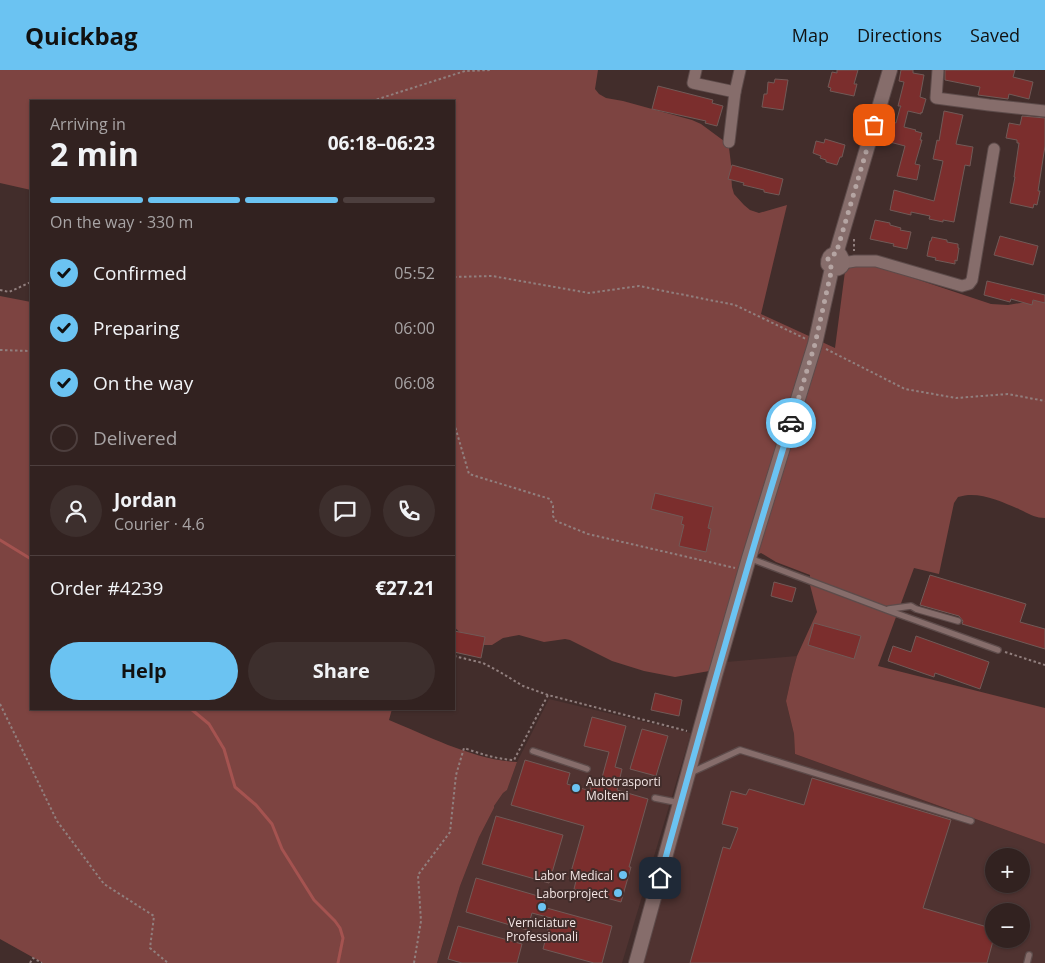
<!DOCTYPE html>
<html lang="en">
<head>
<meta charset="utf-8">
<style>
	:root { --surface:#322220; --page:#3d2f2d; --text:#f1f3f6; --muted:#a8a4a5; --line:#4d3f3e; --accent:#6bc3f2 }
	body { margin:0; font-family:"Open Sans",sans-serif; background:var(--page); color:var(--text); height:100vh; display:flex; flex-direction:column; font-size:19px; white-space:nowrap }
	* { box-sizing:border-box; margin:0 }
	p { font-size:16px; color:var(--muted) }
	.icon { flex:none; width:28px; height:28px; fill:none; stroke:currentColor; stroke-width:2; stroke-linecap:round; stroke-linejoin:round }
	.map { position:relative; flex:1; overflow:hidden }
	.drawer { position:absolute; left:30px; top:30px; width:425px; height:610px; display:flex; flex-direction:column; background:var(--surface); border-radius:0px; box-shadow:0 1px 4px #0004,0 0 0 1px var(--line) }
	.drawer>* { flex:none }
	.buttons { position:absolute; left:985px; top:778px; display:grid; gap:10px }
	.buttons a { display:grid; place-items:center; width:45px; height:45px; border-radius:50%; background:var(--surface); box-shadow:0 1px 4px #0004,0 0 0 1px var(--line); font-size:25px }
	.pin { position:absolute; display:grid; place-items:center; width:42px; height:42px; color:#fff; margin:-21px; border-radius:10px; box-shadow:0 2px 8px #0006 }
	.courier { position:absolute; display:grid; place-items:center; width:50px; height:50px; margin:-25px; border:4px solid #6bc3f2; border-radius:50%; background:#fff; color:#222; box-shadow:0 1px 6px #0007 }
	.overview em { font-style:normal; font-weight:700 }
	.overview div { display:flex; flex-direction:column-reverse }
	.overview { display:flex; align-items:center; justify-content:space-between; height:85px; padding:0 20px }
	h1 { font-size:32px; font-weight:700; line-height:38px }
	.bar { display:grid; grid-template-columns:repeat(4,1fr); gap:8px 5px; align-content:center; height:60px; padding:0 20px }
	.bar i { height:6px; border-radius:4px; background:var(--line) }
	.bar .on { background:var(--accent) }
	.bar p { grid-column:span 4 }
	.line { display:flex; align-items:center; gap:12px; padding:0 20px; border-top:1px solid var(--line) }
	.line div { flex:1 }
	.round { display:grid; place-items:center; flex:none; width:52px; height:52px; border-radius:26px; background:var(--page) }
	ol { padding:0 20px; list-style:none }
	li { display:flex; align-items:center; gap:15px; height:55px }
	li p { margin-inline-start:auto }
	li .icon { padding:5px; border-radius:50%; background:var(--accent); color:#111; stroke-width:4 }
	li:last-child { color:var(--muted) }
	li i { width:28px; height:28px; border:2px solid var(--line); border-radius:50% }
	.primary-button { display:flex; gap:10px; margin-top:auto; padding:10px 20px }
	.primary-button a { flex:1; height:58px; border-radius:30px; background:var(--accent); color:#111; font-size:20px; font-weight:700; line-height:58px; text-align:center }
	.primary-button a+a { background:var(--page); color:var(--text) }
	header { display:flex; align-items:center; gap:30px; box-sizing:border-box; height:70px; padding:0 25px; background:var(--accent); color:#111 }
	header strong { font-size:24px }
	nav { display:flex; gap:28px; margin-inline-start:auto; font-size:18px }
	.map>svg:first-child { display:block }
	.built { fill:#503331; fill-rule:evenodd }
	.green { fill:#7d4441 }
	.lines { fill:none; stroke-linecap:round; stroke-linejoin:round }
	.stream { stroke:#a55350; stroke-width:3 }
	.building { fill:#7b2e2d; stroke:#715a57 }
	.service-casing { stroke:#5d4b4a; stroke-width:8 }
	.minor-casing { stroke:#5d4b4a; stroke-width:13 }
	.tertiary-casing { stroke:#5d4b4a; stroke-width:16 }
	.path { stroke:#917f7e; stroke-width:2; stroke-dasharray:2.5 2.5; stroke-linecap:butt }
	.service { stroke:#866d6b; stroke-width:5.5 }
	.minor { stroke:#866d6b; stroke-width:11 }
	.tertiary { stroke:#866d6b; stroke-width:14 }
	.done { stroke:#b5a5a3; stroke-width:5; stroke-dasharray:0 9 }
	.route { stroke:#6bc3f2; stroke-width:6 }
	.poi-dot { fill:#6bc3f2; stroke:#422d2b; stroke-width:2 }
	.labels { text-anchor:middle; dominant-baseline:central; stroke-width:4; stroke-linejoin:round; paint-order:stroke }
	.poi-label { font-size:12px; fill:#f3e5e4; stroke:#422d2b; text-anchor:end }
</style>
</head>
<body>
<header>
<strong>Quickbag</strong>
<nav><a>Map</a><a>Directions</a><a>Saved</a></nav>
</header>
<div class="map">
<svg width="1045" height="893" viewBox="0 0 1045 893">
	<rect width="100%" height="100%" fill="#422d2b"/>
	<g class="built">
		<path d="M797,586L792,604L786,631L794,664L795,684L1045,774V893H643L726,592ZM994,786H1021V814H994ZM994,841H1021V869H994Z"/>
		<path d="M549,629L691,663L622,893H437L460,816L479,767L494,738V736L503,723L507,720L517,692Z"/>
	</g>
	<g class="green">
		<path d="M0,0H598L595,19L599,24L606,28L623,31L692,50L701,54L724,71L729,78L731,94V103L732,117L734,124L744,135L750,140L759,143L787,135L761,244L835,278L847,186L991,234L1008,235L1038,230L1045,231V448C1036,448 1031,445 1023,441C1003,432 979,420 958,427L954,433L939,504L914,498L878,596L1045,638V774L795,684L794,664L786,631L792,604L797,586L817,542L810,515V505L776,492L761,483L750,488L715,600L675,607L644,601L612,591L570,570L565,569L544,572L519,565L503,568L492,575H478L465,567L454,557V31H31V120L0,113Z"/>
		<path d="M0,226L31,232V639H392L389,650C428,666 474,690 517,692L507,720L503,723L494,736V738L479,767L460,816L437,893H43L0,869Z"/>
	</g>
	<g class="lines">
		<g class="stream">
			<path d="M0,470L31,489"/>
			<path d="M191,639L209,654L224,679L235,717L256,735L272,754L282,779L314,830L335,851L340,858L343,868L338,893"/>
		</g>
	</g>
	<g class="building">
		<path d="M837,0H858L854,14H857L854,26L830,21L831,18L828,17L832,2L837,3Z"/>
		<path d="M901,0H913V3L924,5L920,27L926,29L922,43L921,42V44L908,41L904,57L916,60L915,61L922,63L920,70H922L915,94L920,95L917,110L897,106L905,76L882,70L888,50L896,53L900,38L901,36H898L904,12L899,11Z"/>
		<path d="M945,0H1015L1013,7L1033,12L1029,29L1009,24L1008,29L978,25L980,17L945,10Z"/>
		<path d="M775,9L788,10L783,40L762,37L764,24H767L768,12L774,13Z"/>
		<path d="M658,16L713,30L712,33L723,36L717,56L705,53L706,51L652,39Z"/>
		<path d="M944,41L963,45L956,74L973,77L970,96L965,95L954,152L943,150V152L929,149L930,146L911,142V145L890,140L894,120L934,131L943,91L933,89L937,70L939,71Z"/>
		<path d="M1022,46L1045,48V76L1038,121H1040L1037,135L1034,134L1033,138L1010,133L1015,107H1014L1019,73H1017V70L1006,68L1009,53L1020,55Z"/>
		<path d="M825,69L845,75L842,87H840L837,95L826,92V90L820,88L821,86L813,83L816,71L824,73Z"/>
		<path d="M732,95L783,109L779,125L764,122V120L743,115L744,113L728,109Z"/>
		<path d="M875,150L890,153V155L901,158L900,160L911,162L907,179L893,176L894,174L870,169Z"/>
		<path d="M1000,166L1038,176L1033,195L994,185Z"/>
		<path d="M932,167L947,170V172L958,174V178H959L957,191L955,190V194L935,190L936,188L927,186L930,171H931Z"/>
		<path d="M987,211L1045,225V233L1033,230L1032,235L1011,229L1010,232L984,225Z"/>
		<path d="M655,423L713,437L708,458L711,459L706,482L679,476L684,455L681,454L683,447L651,439Z"/>
		<path d="M930,505L1026,534L1020,552L1045,559V579L962,554L963,551L959,546L920,535Z"/>
		<path d="M774,512L796,518L792,532L771,526Z"/>
		<path d="M814,553L861,566L854,589L808,575Z"/>
		<path d="M454,561L485,567L481,588L454,582Z"/>
		<path d="M916,566L989,592L980,619L935,603L934,607L888,591L893,576L911,582Z"/>
		<path d="M655,623L682,630L679,646L651,640Z"/>
		<path d="M592,647L626,656L615,697L622,699L617,720L648,729L629,797H631L621,832L574,819L576,811L569,809L584,756L511,735L525,690L570,703L567,714L590,721L592,713L600,715L609,682L584,676Z"/>
		<path d="M642,659L668,666L656,706L630,699Z"/>
		<path d="M812,708L951,750L923,838L994,859V867L987,893H690L723,777L730,779L738,758L722,754L731,721L746,725L749,719L804,735Z"/>
		<path d="M496,746L563,765L549,813L482,794Z"/>
		<path d="M476,808L545,828L543,837L612,856L602,893H594L543,879L551,848L532,843L527,860L466,842Z"/>
		<path d="M458,856L522,874L517,893H462L448,889Z"/>
	</g>
	<g class="lines">
		<g class="service-casing">
			<g id="service">
				<path d="M749,488L887,540L998,580"/>
				<path d="M889,539L911,536L916,539L958,551"/>
				<path d="M533,681L587,699"/>
				<path d="M690,703L740,680L971,751"/>
				<path d="M655,728L680,733"/>
				<path d="M1027,893L1029,885"/>
			</g>
		</g>
		<g class="minor-casing">
			<g id="minor">
				<path d="M696,0L693,13L735,22"/>
				<path d="M938,0L936,28L989,35L1045,41"/>
				<path d="M729,72L735,22L740,0"/>
				<path d="M843,193L855,191H876L962,216L969,214L972,210L994,79"/>
			</g>
		</g>
		<g class="tertiary-casing">
			<g id="tertiary">
				<path d="M836,184L890,0"/>
				<path d="M636,893L715,606L749,488L815,274L832,198L828,194C828,186 833,182 840,185L843,191C843,197 838,200 832,198"/>
			</g>
		</g>
		<g class="path">
			<path d="M372,31L465,1L492,0"/>
			<path d="M854,169V181"/>
			<path d="M454,207L492,206L589,223L639,216L735,235L806,269"/>
			<path d="M0,220L9,222L31,212"/>
			<path d="M826,279L905,319L956,328L1008,324L1045,331"/>
			<path d="M0,280L31,281"/>
			<path d="M454,353L469,404L550,429L553,436V446L556,451L588,464L735,498"/>
			<path d="M1005,582L1045,595"/>
			<path d="M454,586L483,593L500,602L523,616L548,625L687,661"/>
			<path d="M0,634L57,751L104,814L154,846L150,878L168,893"/>
			<path d="M30,893L33,888L42,893"/>
			<path d="M414,893L421,851L418,805L450,762L456,705L464,678C481,684 496,689 514,690L548,625"/>
		</g>
		<use href="#service" class="service"/>
		<use href="#minor" class="minor"/>
		<use href="#tertiary" class="tertiary"/>
	</g>
	<g class="lines">
		<path class="done" d="M791,353L815,274L832,198L828,194V188L832,184H836L874,55"/>
		<path class="route" d="M660,808C702,655 744,504 791,353"/>
	</g>
	<g class="poi-dot">
		<circle cx="576" cy="718" r="5"/>
		<circle cx="623" cy="805" r="5"/>
		<circle cx="618" cy="823" r="5"/>
		<circle cx="542" cy="837" r="5"/>
	</g>
	<g class="labels">
		<g class="poi-label">
			<text x="586" y="711" text-anchor="start">Autotrasporti<tspan x="586" dy="14">Molteni</tspan></text>
			<text x="613" y="805">Labor Medical</text>
			<text x="608" y="823">Laborproject</text>
			<text x="542" y="852" text-anchor="middle">Verniciature<tspan x="542" dy="14">Professionali</tspan></text>
		</g>
	</g>
</svg>
<div class="buttons">
<a>+</a>
<a>−</a>
</div>
<div class="pin" style="left:874px;top:55px;background:#ea580c"><svg class="icon" aria-label="bag" viewBox="0 0 24 24"><path d="M5 8h14l-1 12H6zM9 8a3 3 0 0 1 6 0"/></svg></div>
<div class="pin" style="left:660px;top:808px;background:#1f2937"><svg class="icon" aria-label="home" viewBox="0 0 24 24"><path d="M3 11l9-7 9 7M6 9v11h12V9"/></svg></div>
<div class="courier" style="left:791px;top:353px"><svg class="icon" aria-label="car" viewBox="0 0 24 24"><path d="M5 17H2v-5l4-1 3-4h7l3 4 3 1v5h-3M9 17h6M6 11h13"/><circle cx="7" cy="17" r="2"/><circle cx="17" cy="17" r="2"/></svg></div>
<section class="drawer">
<div class="overview"><div><h1>2 min</h1><p>Arriving in</p></div><em>06:18–06:23</em></div>
<div class="bar"><i class="on"></i><i class="on"></i><i class="on"></i><i></i><p>On the way · 330 m</p></div>
<ol>
<li><svg class="icon" aria-label="check" viewBox="0 0 24 24"><path d="M5 12l5 5 9-10"/></svg>Confirmed<p>05:52</p></li>
<li><svg class="icon" aria-label="check" viewBox="0 0 24 24"><path d="M5 12l5 5 9-10"/></svg>Preparing<p>06:00</p></li>
<li><svg class="icon" aria-label="check" viewBox="0 0 24 24"><path d="M5 12l5 5 9-10"/></svg>On the way<p>06:08</p></li>
<li><i></i>Delivered</li>
</ol>
<div class="line" style="height:90px"><a class="round"><svg class="icon" aria-label="person" viewBox="0 0 24 24"><circle cx="12" cy="8" r="4"/><path d="M4 21q1-7 8-7t8 7"/></svg></a><div><b>Jordan</b><p>Courier · 4.6</p></div><a class="round"><svg class="icon" aria-label="chat" viewBox="0 0 24 24"><path d="M4 5h16v11H9l-5 4z"/></svg></a><a class="round"><svg class="icon" aria-label="phone" viewBox="0 0 24 24"><path d="M5 4h4l2 5-3 2q2 4 5 5l2-3 5 2v4C11 20 4 13 5 4z"/></svg></a></div>
<div class="line" style="height:65px"><div>Order #4239</div><b>€27.21</b></div>
<div class="primary-button"><a>Help</a><a>Share</a></div>
</section>
</div>
</body>
</html>
